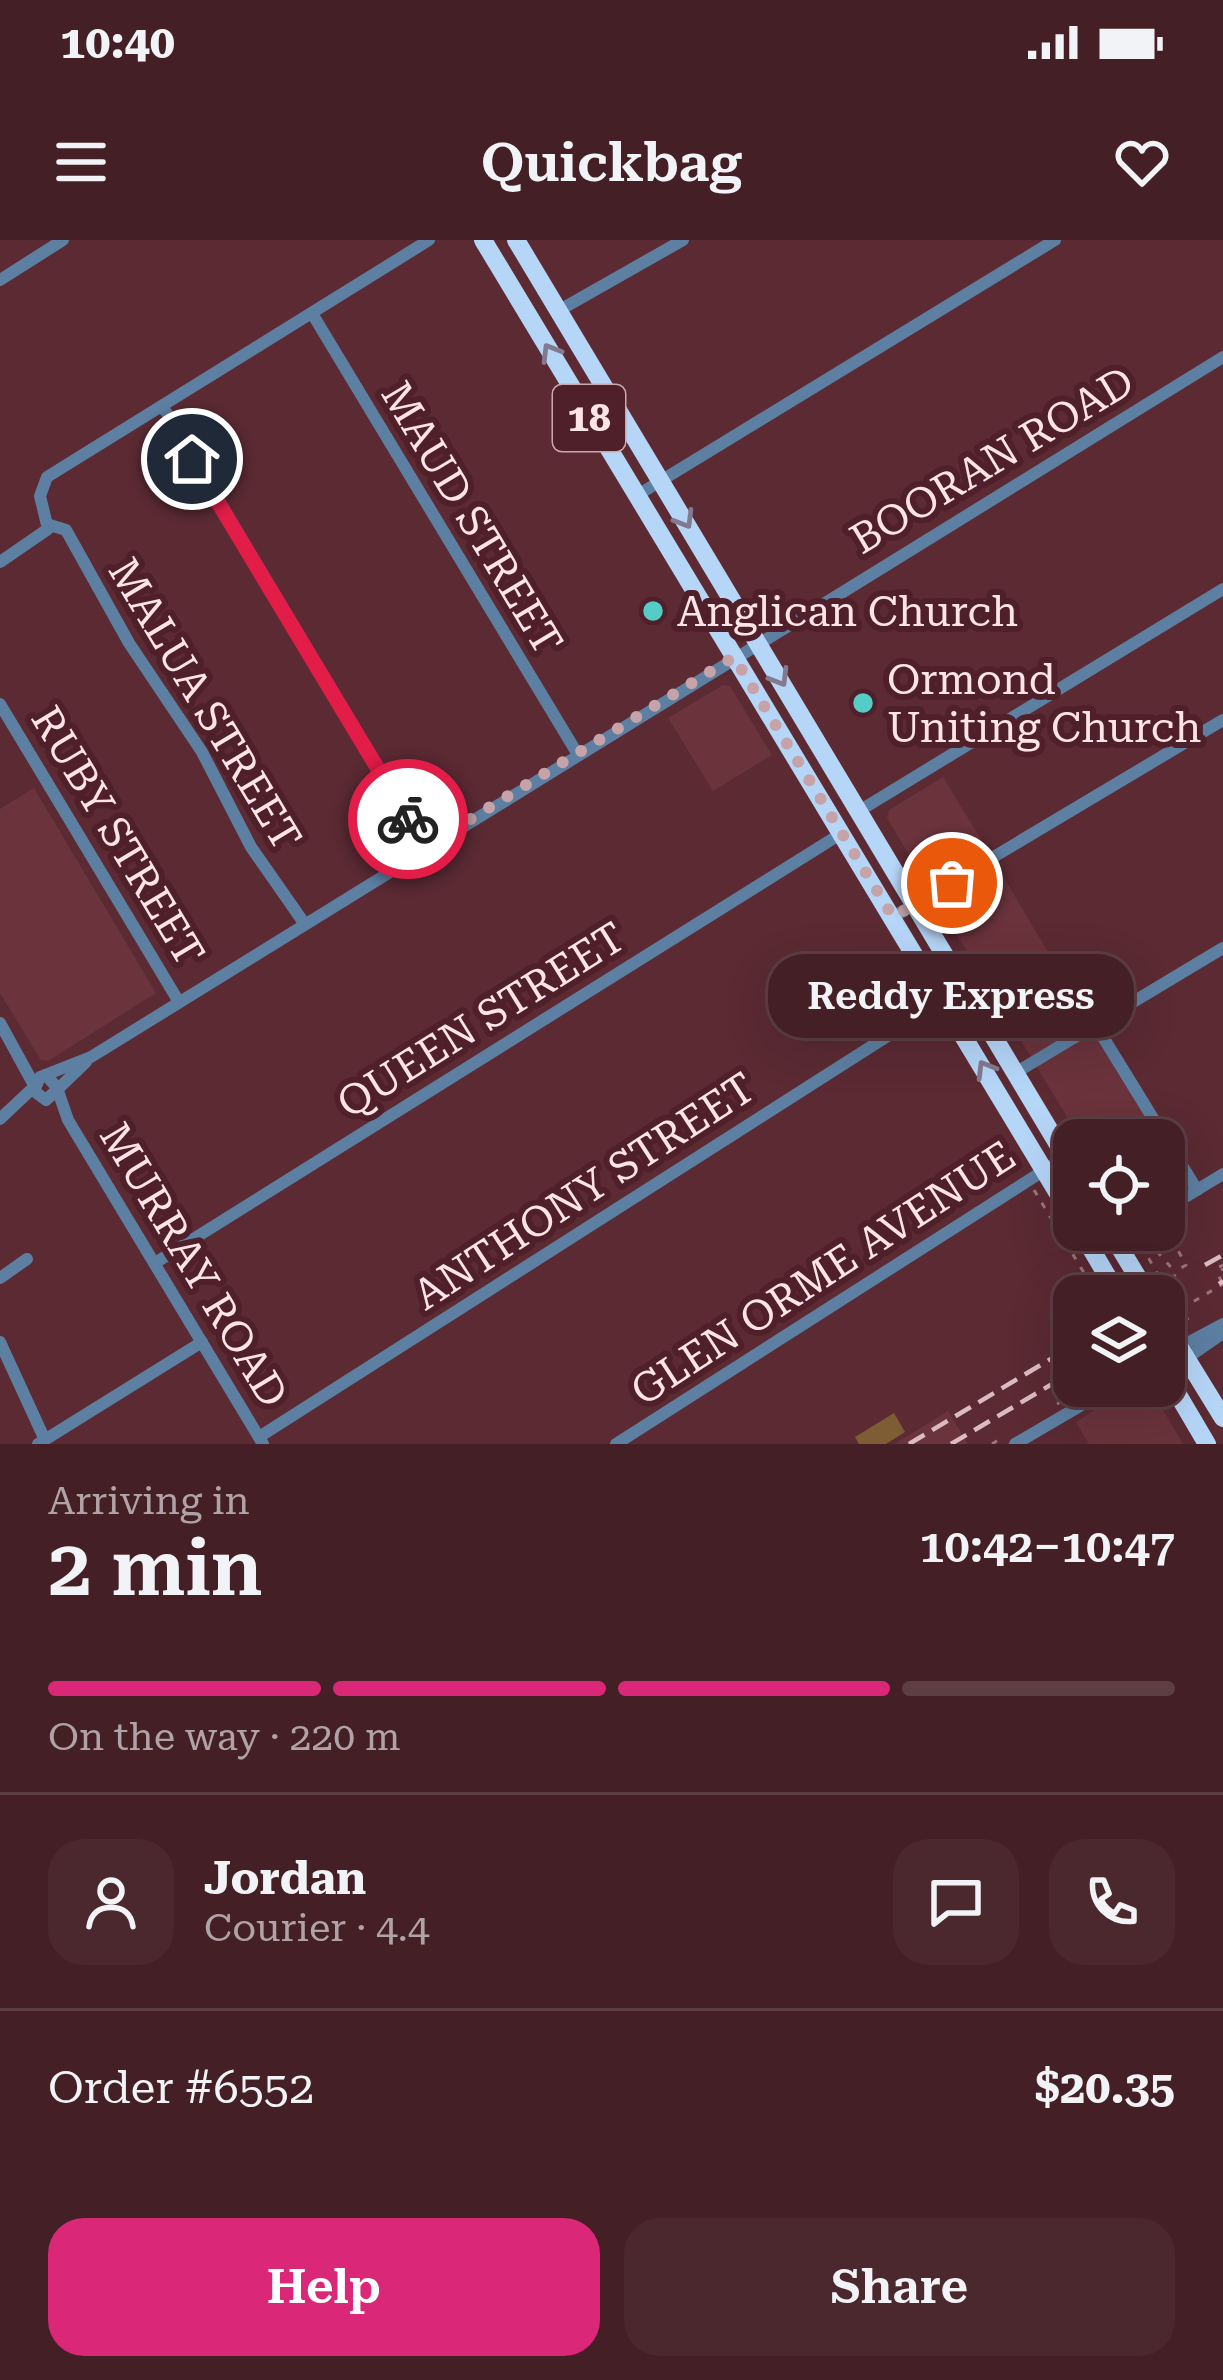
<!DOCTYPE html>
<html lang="en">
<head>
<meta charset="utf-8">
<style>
	:root { --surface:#442026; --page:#4b282e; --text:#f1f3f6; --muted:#afa3a7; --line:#5c3e43; --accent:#db2777 }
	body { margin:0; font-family:"Roboto Serif",serif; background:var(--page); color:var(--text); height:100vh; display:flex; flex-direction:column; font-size:45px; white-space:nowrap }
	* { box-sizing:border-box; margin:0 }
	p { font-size:39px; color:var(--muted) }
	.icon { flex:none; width:66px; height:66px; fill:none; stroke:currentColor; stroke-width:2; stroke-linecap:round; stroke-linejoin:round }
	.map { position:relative; height:1204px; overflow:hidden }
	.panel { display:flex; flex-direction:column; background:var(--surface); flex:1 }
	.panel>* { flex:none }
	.buttons { position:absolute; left:1053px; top:879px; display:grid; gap:24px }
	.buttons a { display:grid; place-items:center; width:132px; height:132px; border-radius:24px; background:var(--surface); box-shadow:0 12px 48px #0002,0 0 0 3px var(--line); font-size:60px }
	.pin { position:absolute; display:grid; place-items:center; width:102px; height:102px; color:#fff; margin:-51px; border:6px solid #fff; border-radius:50%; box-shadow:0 3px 12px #0007 }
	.courier { position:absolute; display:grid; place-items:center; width:120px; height:120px; margin:-60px; border:9px solid #e11d48; border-radius:50%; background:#fff; color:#222; box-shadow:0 3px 15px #0007 }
	.bubble { position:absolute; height:84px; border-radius:36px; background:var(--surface); box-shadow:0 12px 48px #0002,0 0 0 3px var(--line); font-size:39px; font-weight:600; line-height:84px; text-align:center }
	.headline em { font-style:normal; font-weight:600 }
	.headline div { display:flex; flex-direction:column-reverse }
	.headline { display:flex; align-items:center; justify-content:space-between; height:204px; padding:0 48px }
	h1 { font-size:78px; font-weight:600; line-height:90px }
	.bar { display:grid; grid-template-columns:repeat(4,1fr); gap:18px 12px; align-content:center; height:144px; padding:0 48px }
	.bar i { height:15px; border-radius:9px; background:var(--line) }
	.bar .active { background:var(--accent) }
	.bar p { grid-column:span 4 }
	.line { display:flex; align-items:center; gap:30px; padding:0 48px; border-top:3px solid var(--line) }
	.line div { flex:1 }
	.round { display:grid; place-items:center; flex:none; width:126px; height:126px; border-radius:36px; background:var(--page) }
	.action { display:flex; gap:24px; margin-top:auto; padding:24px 48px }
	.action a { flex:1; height:138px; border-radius:36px; background:var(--accent); color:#fff; font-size:48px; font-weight:600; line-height:138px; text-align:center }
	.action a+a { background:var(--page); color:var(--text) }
	.status { display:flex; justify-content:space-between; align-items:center; height:84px; padding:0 60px; background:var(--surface); direction:ltr }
	.status svg { height:33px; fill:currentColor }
	header { display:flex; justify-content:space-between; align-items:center; height:156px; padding:0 48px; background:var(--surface); font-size:54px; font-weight:600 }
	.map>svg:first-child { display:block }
	.built { fill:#6b333c }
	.garden { fill:#7e5d35 }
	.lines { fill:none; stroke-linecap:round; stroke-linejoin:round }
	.path { stroke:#9c747a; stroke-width:3; stroke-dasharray:6 9; stroke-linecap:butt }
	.minor { stroke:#5d7fa2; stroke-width:12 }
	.highway { stroke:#b6d6f8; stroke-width:18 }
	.rail { stroke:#dabbc0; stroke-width:4.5; stroke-dasharray:18 9; stroke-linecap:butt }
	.oneway { stroke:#827b90 }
	.done { stroke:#c5a3a8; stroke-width:12; stroke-dasharray:0 21.6 }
	.route { stroke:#e11d48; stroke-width:15 }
	.poi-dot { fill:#54cdc7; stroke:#4f2029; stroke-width:4.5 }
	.labels { text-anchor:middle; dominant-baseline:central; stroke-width:12; stroke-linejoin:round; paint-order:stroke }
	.shield { fill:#4f2029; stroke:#caa9ae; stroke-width:3 }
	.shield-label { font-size:39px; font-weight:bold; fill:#fee4e7 }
	.street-label { font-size:42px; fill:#fee4e7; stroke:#4f2029 }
	.poi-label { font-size:42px; fill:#fee4e7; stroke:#4f2029; text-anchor:start }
</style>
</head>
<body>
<div class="status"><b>10:40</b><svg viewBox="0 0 49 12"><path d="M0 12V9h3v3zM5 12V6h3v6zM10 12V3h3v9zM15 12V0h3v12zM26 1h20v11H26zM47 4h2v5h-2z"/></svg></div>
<header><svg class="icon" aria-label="menu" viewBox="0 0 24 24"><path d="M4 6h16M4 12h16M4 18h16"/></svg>Quickbag<svg class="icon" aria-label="heart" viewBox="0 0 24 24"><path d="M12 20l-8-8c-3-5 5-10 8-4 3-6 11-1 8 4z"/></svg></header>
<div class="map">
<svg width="1223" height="1204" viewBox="0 0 1223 1204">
	<rect width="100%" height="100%" fill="#5b2a33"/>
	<g class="built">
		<path d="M723,445L730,446L772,515L713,551L668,478Z"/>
		<path d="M943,537L985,606L925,642L887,578L889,570Z"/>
		<path d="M34,548L156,753L48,821L41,820L0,753V569Z"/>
		<path d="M1000,631L1085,774L1161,900H1081L943,672L945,664Z"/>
		<path d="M1132,1146H1149L1183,1204H1089L1076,1182Z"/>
		<path d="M948,1171L968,1204H894L919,1189Z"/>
	</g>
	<path class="garden" d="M894,1173L905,1192L886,1204H859L855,1197Z"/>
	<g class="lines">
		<g class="path">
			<path d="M1034,950L1098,1056"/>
			<path d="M1164,985L1186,1025L1178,1030"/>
			<path d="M1157,990L1137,998L1185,1082"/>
			<path d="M1147,1000L1175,1032L1173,1053L1188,1080"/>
			<path d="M1155,1008L1171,996"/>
			<path d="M1219,1027L1223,1025"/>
			<path d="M1221,1030L1223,1029"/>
			<path d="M1222,1042L1218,1035L1223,1033"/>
			<path d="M1181,1069L1223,1044"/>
			<path d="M1057,1164L1080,1151"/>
			<path d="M992,1204L1003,1197"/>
		</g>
		<g class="minor">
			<path d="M0,40L63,0"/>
			<path d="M558,71L683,0"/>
			<path d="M313,75L577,513"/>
			<path d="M163,167L425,607"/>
			<path d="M636,256L1055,0"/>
			<path d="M50,285L66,290L129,403L202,512L251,607L304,683"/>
			<path d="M0,322L48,289L40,256L47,237L429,0"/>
			<path d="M0,464L179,762"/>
			<path d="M859,571L1223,349"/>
			<path d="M893,677L1223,480"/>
			<path d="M0,783L34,845"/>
			<path d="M1095,784L1197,950"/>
			<path d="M1015,833L1223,708"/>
			<path d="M47,836L58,849L46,860L34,851L40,837L91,817L1223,117"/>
			<path d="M58,849L86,822"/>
			<path d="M58,851L68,880L263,1204"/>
			<path d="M0,879L34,847"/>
			<path d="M1164,970L1223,934"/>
			<path d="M155,1023L842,593"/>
			<path d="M0,1038L27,1019"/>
			<path d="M0,1102L45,1200"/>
			<path d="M1187,1118L1223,1093"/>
			<path d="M1164,1123L1180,1107L1223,1084"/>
			<path d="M259,1197L944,760"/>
			<path d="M38,1204L202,1102"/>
			<path d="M616,1204L1065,917"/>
			<path d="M1015,1204L1114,1146"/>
		</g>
		<g class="highway">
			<path d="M483,0L1074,980"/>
			<path d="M516,0L1074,931"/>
			<path d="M1080,990L1119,1056"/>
			<path d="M1109,990L1149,1056"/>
			<path d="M1164,1082L1223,1178"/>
			<path d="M1164,1131L1207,1204"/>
		</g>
		<g class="rail">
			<path d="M1205,1025L1223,1015"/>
			<path d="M1219,1044L1223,1041"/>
			<path d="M909,1204L1074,1105"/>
			<path d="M951,1204L1074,1131"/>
		</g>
	</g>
	<defs><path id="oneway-chevron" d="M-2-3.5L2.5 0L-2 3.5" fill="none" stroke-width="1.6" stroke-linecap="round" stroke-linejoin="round" transform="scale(3)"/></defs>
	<g class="oneway">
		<use href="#oneway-chevron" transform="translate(550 112) rotate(-121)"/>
		<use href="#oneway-chevron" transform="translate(685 280) rotate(59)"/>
		<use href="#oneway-chevron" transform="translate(780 438) rotate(59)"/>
		<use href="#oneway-chevron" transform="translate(985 829) rotate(-121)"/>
	</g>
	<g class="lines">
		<path class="done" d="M408,579L425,607L734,417L893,677L952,643"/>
		<path class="route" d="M192,219L408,579"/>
	</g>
	<g class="poi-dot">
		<circle cx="653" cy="371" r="12"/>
		<circle cx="863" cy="463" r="12"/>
	</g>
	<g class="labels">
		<rect class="shield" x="553" y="145" width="72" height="66" rx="9"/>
		<g class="shield-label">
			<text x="589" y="178">18</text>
		</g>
		<g class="street-label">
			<text transform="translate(992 220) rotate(-31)">BOORAN ROAD</text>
			<text transform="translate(472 278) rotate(59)">MAUD STREET</text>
			<text transform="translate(205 464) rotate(59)">MALUA STREET</text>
			<text transform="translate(118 596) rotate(59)">RUBY STREET</text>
			<text transform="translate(481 780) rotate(-32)">QUEEN STREET</text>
			<text transform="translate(584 951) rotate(-33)">ANTHONY STREET</text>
			<text transform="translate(194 1025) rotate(59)">MURRAY ROAD</text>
			<text transform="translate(823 1033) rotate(-33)">GLEN ORME AVENUE</text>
		</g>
		<g class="poi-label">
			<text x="677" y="371">Anglican Church</text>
			<text x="887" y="439">Ormond<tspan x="887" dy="48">Uniting Church</tspan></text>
		</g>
	</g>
</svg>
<div class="buttons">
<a><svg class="icon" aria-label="locate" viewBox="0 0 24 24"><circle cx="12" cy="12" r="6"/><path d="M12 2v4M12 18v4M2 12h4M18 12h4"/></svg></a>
<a><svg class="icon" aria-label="layers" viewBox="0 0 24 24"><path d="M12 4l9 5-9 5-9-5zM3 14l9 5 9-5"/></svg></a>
</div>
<div class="pin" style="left:952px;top:643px;background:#ea580c"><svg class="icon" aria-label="bag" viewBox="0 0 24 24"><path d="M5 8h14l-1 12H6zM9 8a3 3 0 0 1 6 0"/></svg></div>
<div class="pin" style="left:192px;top:219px;background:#1f2937"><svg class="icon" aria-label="home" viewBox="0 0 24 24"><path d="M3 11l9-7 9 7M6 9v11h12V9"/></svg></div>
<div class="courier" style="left:408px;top:579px"><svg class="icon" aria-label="bike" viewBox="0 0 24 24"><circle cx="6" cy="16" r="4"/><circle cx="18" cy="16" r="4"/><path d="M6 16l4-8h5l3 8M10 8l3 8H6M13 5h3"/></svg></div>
<div class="bubble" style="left:768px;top:714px;width:366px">Reddy Express</div>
</div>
<section class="panel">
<div class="headline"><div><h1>2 min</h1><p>Arriving in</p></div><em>10:42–10:47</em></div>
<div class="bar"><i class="active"></i><i class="active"></i><i class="active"></i><i></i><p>On the way · 220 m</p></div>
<div class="line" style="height:216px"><a class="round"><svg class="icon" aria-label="person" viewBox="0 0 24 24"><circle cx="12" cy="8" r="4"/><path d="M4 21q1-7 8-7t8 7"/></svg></a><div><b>Jordan</b><p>Courier · 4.4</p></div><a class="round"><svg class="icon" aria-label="chat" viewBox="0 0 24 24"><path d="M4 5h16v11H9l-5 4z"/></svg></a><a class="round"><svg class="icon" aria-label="phone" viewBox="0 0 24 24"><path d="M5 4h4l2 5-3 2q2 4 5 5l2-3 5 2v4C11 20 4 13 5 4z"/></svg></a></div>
<div class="line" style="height:156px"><div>Order #6552</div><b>$20.35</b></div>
<div class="action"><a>Help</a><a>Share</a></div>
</section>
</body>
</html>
